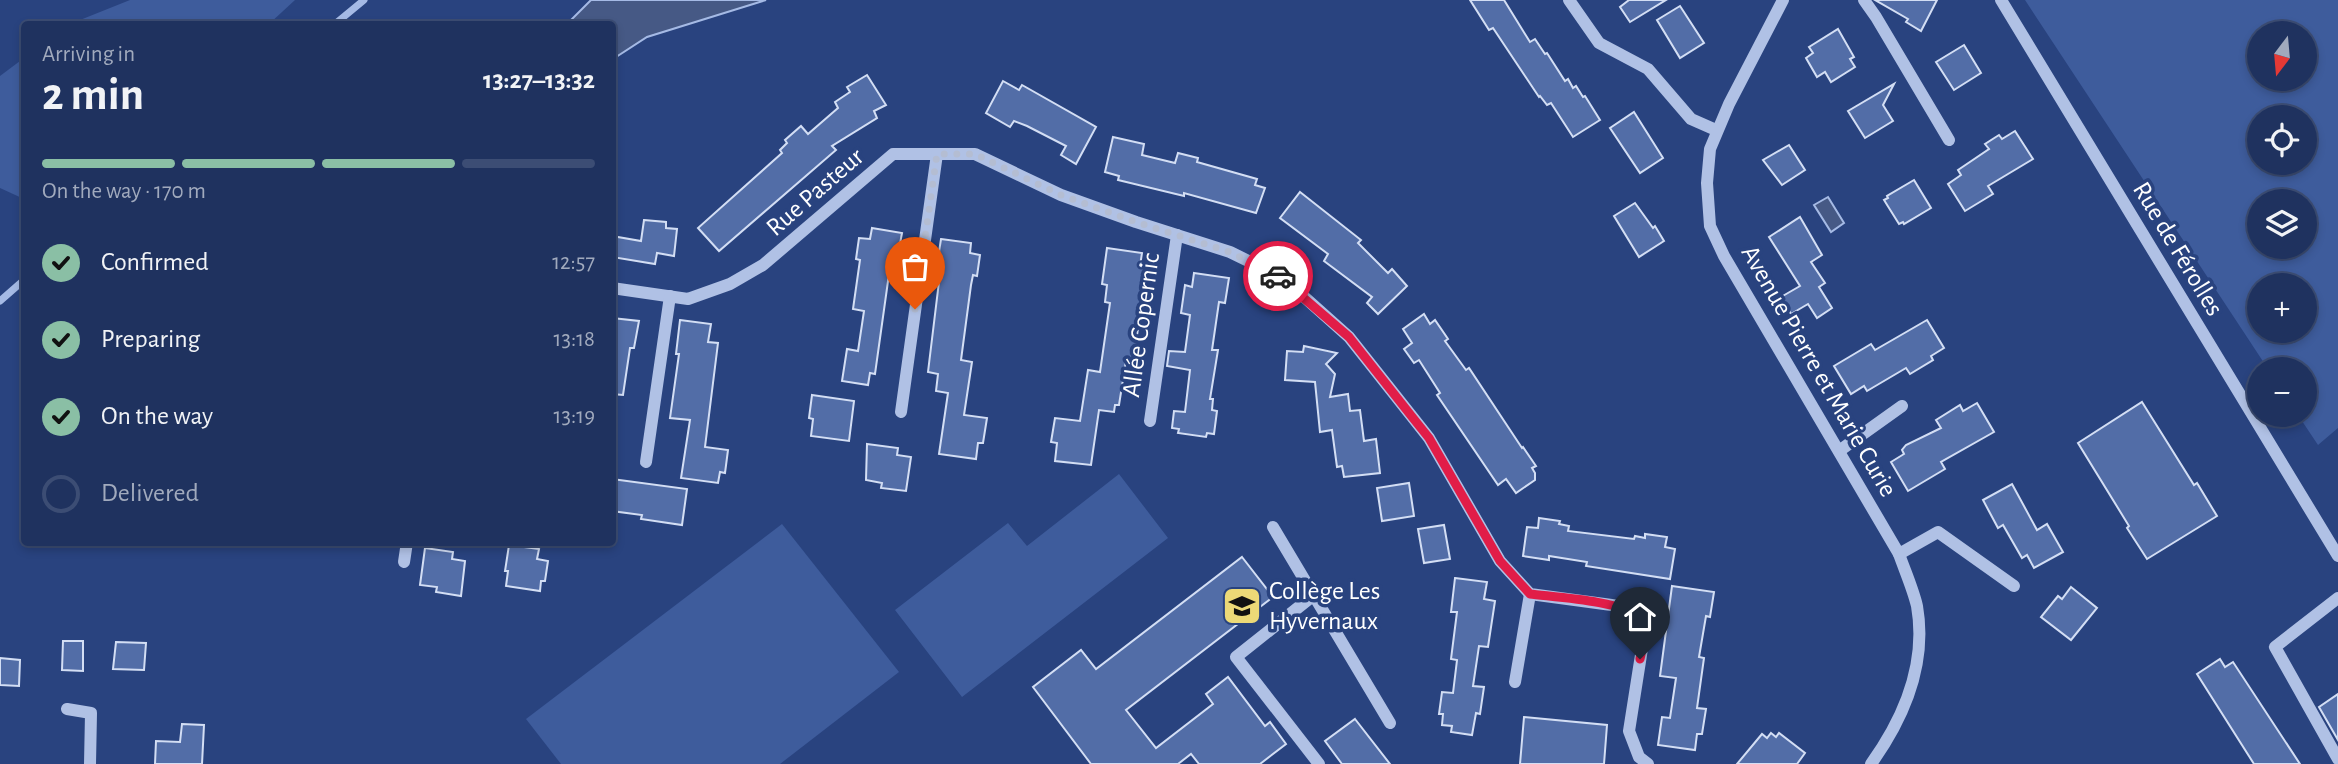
<!DOCTYPE html>
<html lang="en">
<head>
<meta charset="utf-8">
<style>
	:root { --surface:#1f325f; --page:#273a65; --text:#f1f3f6; --muted:#a1aabd; --line:#3c4d74; --accent:#8abfa5 }
	body { margin:0; font-family:"Alegreya Sans",sans-serif; background:var(--page); color:var(--text); height:100vh; display:flex; flex-direction:column; font-size:26px; white-space:nowrap }
	* { box-sizing:border-box; margin:0 }
	p { font-size:23px; color:var(--muted) }
	.icon { flex:none; width:38px; height:38px; fill:none; stroke:currentColor; stroke-width:2; stroke-linecap:round; stroke-linejoin:round }
	.map { position:relative; flex:1; overflow:hidden }
	.sheet { position:absolute; left:21px; top:21px; width:595px; height:525px; display:flex; flex-direction:column; background:var(--surface); border-radius:7px; box-shadow:0 4px 10px #0003,0 0 0 2px var(--line) }
	.sheet>* { flex:none }
	.needle { width:46px; rotate:196deg }
	.tools { position:absolute; left:2247px; top:21px; display:grid; gap:14px }
	.tools a { display:grid; place-items:center; width:70px; height:70px; border-radius:50%; background:var(--surface); box-shadow:0 4px 10px #0003,0 0 0 2px var(--line); font-size:35px }
	.pin { position:absolute; display:grid; place-items:center; width:60px; height:60px; color:#fff; margin:-72px -30px; border-radius:50% 50% 50% 0; rotate:-45deg; box-shadow:0 0 7px #0007 }
	.pin .icon { rotate:45deg }
	.courier { position:absolute; display:grid; place-items:center; width:70px; height:70px; margin:-35px; border:5px solid #e11d48; border-radius:50%; background:#fff; color:#222; box-shadow:0 2px 9px #0007 }
	.overview em { font-style:normal; font-weight:700 }
	.overview div { display:flex; flex-direction:column-reverse }
	.overview { display:flex; align-items:center; justify-content:space-between; height:119px; padding:0 21px }
	h1 { font-size:46px; font-weight:700; line-height:52px }
	.bar { display:grid; grid-template-columns:repeat(4,1fr); gap:10px 7px; align-content:center; height:84px; padding:0 21px }
	.bar i { height:9px; border-radius:5px; background:var(--line) }
	.bar .active { background:var(--accent) }
	.bar p { grid-column:span 4 }
	ol { padding:0 21px; list-style:none }
	li { display:flex; align-items:center; gap:21px; height:77px }
	li p { margin-inline-start:auto }
	li .icon { padding:7px; border-radius:50%; background:var(--accent); color:#111; stroke-width:4 }
	li:last-child { color:var(--muted) }
	li i { width:38px; height:38px; border:4px solid var(--line); border-radius:50% }
	.map>svg:first-child { display:block }
	.green { fill:#3e5c9c; fill-rule:evenodd }
	.water { fill:#465985; stroke:#a5bae5; stroke-width:2 }
	.lines { fill:none; stroke-linecap:round; stroke-linejoin:round }
	.stream { stroke:#a5bae5; stroke-width:7 }
	.building { fill:#526da7; stroke:#d3def4; stroke-width:2 }
	.minor { stroke:#b0c1e5; stroke-width:12 }
	.done { stroke:#b4bdd2; stroke-width:7; stroke-dasharray:0 12.6 }
	.route { stroke:#e11d48; stroke-width:9 }
	.labels { text-anchor:middle; dominant-baseline:central; stroke-width:7; stroke-linejoin:round; paint-order:stroke }
	.street-label { font-size:26px; fill:#fff; stroke:#29437f }
	.poi-label { font-size:26px; fill:#fff; stroke:#29437f; text-anchor:start }
</style>
</head>
<body>
<div class="map">
<svg width="2338" height="764" viewBox="0 0 2338 764">
	<rect width="100%" height="100%" fill="#29437f"/>
	<g class="green">
		<path d="M130,0H295L269,24H70Z"/>
		<path d="M2025,0H2338V428L2318,445L2298,415H2305V369H2268ZM2305,33V79H2259V33ZM2305,117V163H2259V117ZM2305,201V247H2259V201ZM2305,285V331H2259V285Z"/>
		<path d="M24,58V199L0,188V76Z"/>
		<path d="M1119,474L1168,538L962,697L895,610L1008,523L1027,546Z"/>
		<path d="M782,524L899,672L780,764H561L526,719Z"/>
	</g>
	<g class="water">
		<path d="M591,0H766L647,37L613,59L612,24H567Z"/>
		<path d="M1828,197L1844,223L1831,232L1814,205Z"/>
	</g>
	<g class="lines">
		<g class="stream">
			<path d="M335,24L364,0"/>
			<path d="M0,301L24,280"/>
		</g>
	</g>
	<g class="building">
		<path d="M1470,0H1504L1530,42L1535,39L1545,54L1547,53L1565,81L1568,79L1573,88L1576,86L1583,97L1585,96L1600,120L1573,137L1551,103L1547,105L1540,96L1539,97L1493,28L1489,30Z"/>
		<path d="M1629,0H1666L1630,22L1620,7Z"/>
		<path d="M1875,0H1937L1921,31L1906,22L1908,19Z"/>
		<path d="M1680,6L1704,43L1680,58L1657,20Z"/>
		<path d="M1838,29L1854,57L1850,59L1855,67L1831,82L1825,72L1817,77L1806,58L1813,53L1809,47Z"/>
		<path d="M1964,45L1981,73L1954,90L1936,62Z"/>
		<path d="M867,75L886,105L874,111L877,118L832,146L836,150L719,251L698,228L782,153L780,150L787,143L785,140L801,126L808,134L838,108L835,102L850,92L847,87Z"/>
		<path d="M1003,81L1019,90L1022,85L1096,127L1076,164L1061,155L1066,146L1027,126L1014,121L1010,127L986,113Z"/>
		<path d="M1894,84L1883,105L1893,121L1865,138L1848,111Z"/>
		<path d="M1634,112L1663,158L1640,173L1610,128Z"/>
		<path d="M2015,131L2033,159L1988,186L1993,194L1965,211L1948,184L1961,175L1958,170L1989,149L1985,144L1999,135L2002,139Z"/>
		<path d="M1113,137L1144,144L1142,155L1175,163L1178,153L1198,158L1197,162L1257,179L1255,185L1265,188L1256,213L1184,193V196L1118,180L1119,176L1105,172Z"/>
		<path d="M1789,145L1805,170L1782,185L1763,160Z"/>
		<path d="M1914,180L1931,208L1904,224L1903,222L1899,224L1884,200L1888,198L1887,196Z"/>
		<path d="M1300,192L1361,240L1358,243L1388,273L1392,269L1407,286L1378,314L1367,303L1372,297L1324,261L1328,254L1280,218Z"/>
		<path d="M1635,203L1653,228L1655,226L1664,241L1639,257L1614,216Z"/>
		<path d="M1800,217L1822,255L1811,262L1825,283L1819,287L1832,308L1817,318L1808,304L1791,314L1781,297L1800,286L1769,237Z"/>
		<path d="M644,220L666,222V228L677,229L674,256L657,253L655,264L612,257V236L641,241Z"/>
		<path d="M872,228L902,233L897,260L893,259L889,274L875,374L870,373L868,385L842,381L847,349L858,351L864,311L853,309L860,260L856,259L859,238L870,239Z"/>
		<path d="M941,239L971,243L970,253L980,255L977,276L973,275L971,285L961,360L972,362L964,415L987,418L983,443H978L976,459L939,454L948,393L936,391L938,374L928,372L941,265H937Z"/>
		<path d="M1107,248L1142,253L1140,266L1147,268L1133,362L1126,361L1119,405H1115L1114,412L1099,410L1091,465L1055,461L1057,443L1051,442L1055,418L1080,421L1088,370L1100,372L1110,303L1105,302L1107,285L1102,284Z"/>
		<path d="M1194,273L1229,278L1225,303L1219,302L1212,350H1218L1210,399H1213L1212,410L1217,411L1214,434L1207,433L1206,437L1178,433L1179,429L1172,428L1174,411L1185,412L1190,370L1167,366L1169,351L1185,352L1190,315L1181,313L1185,285L1192,287Z"/>
		<path d="M1424,314L1430,324L1435,320L1448,339L1445,341L1466,370L1469,368L1522,448L1523,447L1536,466L1532,468L1535,473V480L1516,493L1506,479L1498,485L1437,395L1440,393L1419,360L1414,363L1404,349L1412,343L1403,329Z"/>
		<path d="M612,318L639,321L634,348H630L623,395L612,394Z"/>
		<path d="M680,320L711,324L708,342L718,343L705,447L728,450L725,473L720,472L718,483L681,478L690,420L670,418L679,354H676Z"/>
		<path d="M1927,320L1944,348L1931,356L1933,360L1910,374L1906,368L1867,391L1864,386L1851,394L1834,366L1871,344L1875,350Z"/>
		<path d="M1304,346L1337,353L1326,364L1335,374L1330,397L1348,394L1350,411L1360,410L1364,441L1376,439L1380,473L1344,477L1342,466L1337,467L1332,430L1320,432L1315,382L1285,380L1287,351L1303,352Z"/>
		<path d="M812,395L854,401L849,441L811,436L813,419L809,418Z"/>
		<path d="M2142,402L2194,485L2197,483L2217,516L2147,559L2127,528L2129,526L2078,443Z"/>
		<path d="M1977,403L1994,432L1941,462L1945,469L1908,491L1891,462L1904,454L1902,450L1906,445L1941,428L1936,420L1960,405L1963,411Z"/>
		<path d="M867,444L898,448L897,455L911,457L906,491L881,488L882,483L866,480Z"/>
		<path d="M612,479L687,489L682,525L641,519L642,515L612,511Z"/>
		<path d="M1409,483L1414,516L1382,521L1377,488Z"/>
		<path d="M2012,484L2037,530L2047,524L2063,552L2034,568L2027,555L2022,558L2003,525L1998,528L1983,500Z"/>
		<path d="M1539,518L1560,521L1559,524L1569,526L1568,531L1634,539L1635,536L1645,538V534L1667,537L1665,547L1675,549L1670,579L1586,566L1587,562L1549,556V560L1523,556L1527,527L1538,528Z"/>
		<path d="M1444,525L1450,559L1424,563L1418,529Z"/>
		<path d="M509,545L539,549L537,559L548,561L545,581H541L540,591L506,586L508,571H505Z"/>
		<path d="M425,548L453,552L452,559L465,561L461,596L436,592L437,587L420,585Z"/>
		<path d="M1242,557L1273,597L1126,710L1156,748L1213,704L1206,694L1228,677L1265,726L1270,722L1286,744L1260,764H1199L1191,754L1178,764H1091L1033,687L1081,650L1096,669Z"/>
		<path d="M1455,578L1487,582L1484,599L1495,601L1488,647L1479,646L1473,686L1484,687L1480,714L1476,713L1472,735L1451,732L1452,726L1442,725L1443,714H1439L1442,692L1453,693L1457,660L1451,659L1457,612H1451Z"/>
		<path d="M1672,586L1714,592L1710,617L1706,616L1699,657L1704,658L1697,708L1706,709L1702,734H1697L1695,750L1658,745L1662,717L1670,718L1676,678L1660,676Z"/>
		<path d="M2071,587L2097,608L2071,640L2041,617L2058,596L2062,599Z"/>
		<path d="M63,641H83V671L62,670Z"/>
		<path d="M116,642L146,643L144,670L113,669Z"/>
		<path d="M0,658L20,660L19,686L0,685Z"/>
		<path d="M2220,659L2225,667L2233,662L2300,764H2254L2197,674Z"/>
		<path d="M2338,694V740L2319,707Z"/>
		<path d="M1524,717L1607,725L1604,764H1520Z"/>
		<path d="M1355,719L1390,764H1342L1325,741Z"/>
		<path d="M182,724L204,725L202,764H155L156,741L180,742Z"/>
		<path d="M1771,733L1776,737L1779,733L1805,753L1797,764H1737L1762,734L1767,738Z"/>
	</g>
	<g class="lines">
		<g class="minor">
			<path d="M1569,0L1599,43L1648,69L1691,119L1716,130"/>
			<path d="M1783,0L1729,104L1710,149L1707,183L1710,226L1724,256L1899,554C1905,571 1913,589 1917,606C1927,663 1904,718 1871,764"/>
			<path d="M1864,0L1876,17L1949,140"/>
			<path d="M2001,0L2338,556"/>
			<path d="M612,288L688,299L730,284L763,265L893,154H975L1061,195L1136,222L1230,252L1283,278L1349,337L1429,438L1500,561L1530,594L1619,606L1637,616L1644,636L1629,731L1639,757L1648,764"/>
			<path d="M901,412L937,154"/>
			<path d="M1150,421L1177,235"/>
			<path d="M1839,451L1902,406"/>
			<path d="M646,462L670,296"/>
			<path d="M1273,527L1390,723"/>
			<path d="M1899,554L1938,532L2014,586"/>
			<path d="M404,562L407,542"/>
			<path d="M1314,595L1236,657L1319,764"/>
			<path d="M2338,598L2275,647L2338,759"/>
			<path d="M1515,682L1530,594"/>
			<path d="M67,709L91,713L90,764"/>
		</g>
	</g>
	<g class="lines">
		<path class="done" d="M915,309L937,154H975L1061,195L1136,222L1230,252L1278,276"/>
		<path class="route" d="M1278,276L1349,337L1413,418L1429,438L1500,561L1530,594C1552,597 1624,601 1637,617C1647,629 1643,645 1640,659"/>
	</g>
	<defs>
		<g id="school-square" transform="scale(2.0125)"><rect x="-9" y="-9" width="18" height="18" rx="4" fill="#ecd977" stroke="#29437f"/><path d="M0-5L7-2L0 1L-7-2ZM-4 1L0 2.5L4 1V4Q0 6-4 4Z" fill="#111"/></g>
	</defs>
	<g fill-rule="evenodd">
		<use href="#school-square" x="1242" y="606"/>
	</g>
	<g class="labels">
		<g class="street-label">
			<text transform="translate(815 192) rotate(-41)">Rue Pasteur</text>
			<text transform="translate(2178 249) rotate(59)">Rue de Férolles</text>
			<text transform="translate(1141 325) rotate(-82)">Allée Copernic</text>
			<text transform="translate(1819 371) rotate(60)">Avenue Pierre et Marie Curie</text>
		</g>
		<g class="poi-label">
			<text x="1269" y="591">Collège Les<tspan x="1269" dy="30">Hyvernaux</tspan></text>
		</g>
	</g>
</svg>
<div class="tools">
<a><svg class="needle" viewBox="-14 -14 28 28"><path d="M0-13l5 13h-10z" fill="#e53935"/><path d="M0 13l5-13h-10z" fill="#a1aabd"/></svg></a>
<a><svg class="icon" aria-label="locate" viewBox="0 0 24 24"><circle cx="12" cy="12" r="6"/><path d="M12 2v4M12 18v4M2 12h4M18 12h4"/></svg></a>
<a><svg class="icon" aria-label="layers" viewBox="0 0 24 24"><path d="M12 4l9 5-9 5-9-5zM3 14l9 5 9-5"/></svg></a>
<a>+</a>
<a>−</a>
</div>
<div class="pin" style="left:915px;top:309px;background:#ea580c"><svg class="icon" aria-label="bag" viewBox="0 0 24 24"><path d="M5 8h14l-1 12H6zM9 8a3 3 0 0 1 6 0"/></svg></div>
<div class="pin" style="left:1640px;top:659px;background:#1f2937"><svg class="icon" aria-label="home" viewBox="0 0 24 24"><path d="M3 11l9-7 9 7M6 9v11h12V9"/></svg></div>
<div class="courier" style="left:1278px;top:276px"><svg class="icon" aria-label="car" viewBox="0 0 24 24"><path d="M5 17H2v-5l4-1 3-4h7l3 4 3 1v5h-3M9 17h6M6 11h13"/><circle cx="7" cy="17" r="2"/><circle cx="17" cy="17" r="2"/></svg></div>
<section class="sheet">
<div class="overview"><div><h1>2 min</h1><p>Arriving in</p></div><em>13:27–13:32</em></div>
<div class="bar"><i class="active"></i><i class="active"></i><i class="active"></i><i></i><p>On the way · 170 m</p></div>
<ol>
<li><svg class="icon" aria-label="check" viewBox="0 0 24 24"><path d="M5 12l5 5 9-10"/></svg>Confirmed<p>12:57</p></li>
<li><svg class="icon" aria-label="check" viewBox="0 0 24 24"><path d="M5 12l5 5 9-10"/></svg>Preparing<p>13:18</p></li>
<li><svg class="icon" aria-label="check" viewBox="0 0 24 24"><path d="M5 12l5 5 9-10"/></svg>On the way<p>13:19</p></li>
<li><i></i>Delivered</li>
</ol>
</section>
</div>
</body>
</html>
